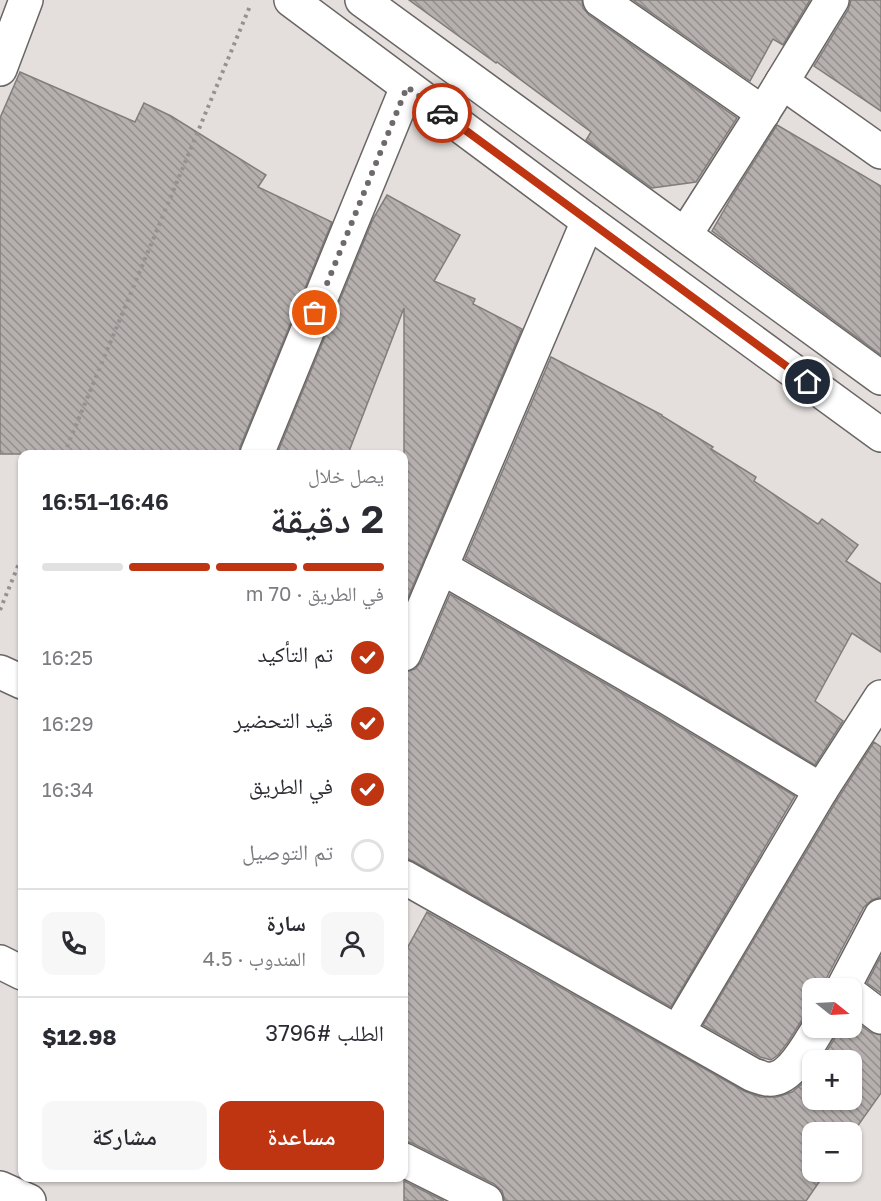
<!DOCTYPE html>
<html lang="ar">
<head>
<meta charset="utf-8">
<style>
	:root { --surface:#fff; --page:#f7f7f7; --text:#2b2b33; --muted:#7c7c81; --line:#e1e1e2; --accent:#bf3511 }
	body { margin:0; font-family:"Golos Text","Noto Naskh Arabic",sans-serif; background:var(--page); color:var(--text); direction:rtl; height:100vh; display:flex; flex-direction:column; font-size:22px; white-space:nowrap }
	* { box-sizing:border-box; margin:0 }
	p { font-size:20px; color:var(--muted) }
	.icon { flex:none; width:33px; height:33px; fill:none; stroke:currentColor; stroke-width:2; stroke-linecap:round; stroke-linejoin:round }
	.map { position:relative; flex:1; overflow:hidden; direction:ltr }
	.drawer { position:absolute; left:18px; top:450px; width:390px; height:732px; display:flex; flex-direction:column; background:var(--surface); border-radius:12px; box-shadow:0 2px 4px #0004; direction:rtl }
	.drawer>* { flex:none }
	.needle { width:39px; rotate:108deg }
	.tools { position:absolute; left:802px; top:978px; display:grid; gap:12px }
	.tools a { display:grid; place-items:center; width:60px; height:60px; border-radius:12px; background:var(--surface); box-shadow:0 2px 4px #0004; font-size:30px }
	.pin { position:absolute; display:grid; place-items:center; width:51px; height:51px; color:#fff; margin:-26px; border:3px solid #fff; border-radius:50%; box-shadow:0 2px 6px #0007 }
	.courier { position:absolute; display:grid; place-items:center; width:60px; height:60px; margin:-30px; border:4px solid #bf3511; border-radius:50%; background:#fff; color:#222; box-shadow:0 2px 8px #0007 }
	.overview em { font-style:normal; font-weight:600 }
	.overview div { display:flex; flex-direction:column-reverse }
	.overview { display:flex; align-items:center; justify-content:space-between; height:102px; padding:0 24px }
	h1 { font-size:39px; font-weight:600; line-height:45px }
	.bar { display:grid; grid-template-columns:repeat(4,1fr); gap:9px 6px; align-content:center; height:72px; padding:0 24px }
	.bar i { height:8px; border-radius:4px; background:var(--line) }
	.bar .on { background:var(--accent) }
	.bar p { grid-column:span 4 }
	.line { display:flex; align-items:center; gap:15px; padding:0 24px; border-top:2px solid var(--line) }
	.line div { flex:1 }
	.round { display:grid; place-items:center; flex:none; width:63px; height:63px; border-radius:12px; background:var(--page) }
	ol { padding:0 24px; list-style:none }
	li { display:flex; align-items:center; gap:18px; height:66px }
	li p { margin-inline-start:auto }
	li .icon { padding:6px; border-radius:50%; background:var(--accent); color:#fff; stroke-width:4 }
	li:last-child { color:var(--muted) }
	li i { width:33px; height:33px; border:3px solid var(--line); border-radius:50% }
	.button { display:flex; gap:12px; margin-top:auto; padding:12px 24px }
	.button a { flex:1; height:69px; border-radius:12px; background:var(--accent); color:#fff; font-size:24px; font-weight:600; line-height:69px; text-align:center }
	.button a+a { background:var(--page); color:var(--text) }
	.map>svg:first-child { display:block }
	.building { fill:url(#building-back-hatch); stroke:#817d7b; stroke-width:1.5 }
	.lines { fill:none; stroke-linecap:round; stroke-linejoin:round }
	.minor-casing { stroke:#6a6664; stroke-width:36 }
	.tertiary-casing { stroke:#6a6664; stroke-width:36 }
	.path { stroke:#959190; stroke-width:4; stroke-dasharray:3 4.5; stroke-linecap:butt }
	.minor { stroke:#fff; stroke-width:33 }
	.tertiary { stroke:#fff; stroke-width:33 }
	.done { stroke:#6d6a69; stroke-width:6; stroke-dasharray:0 10.8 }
	.route { stroke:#bf3511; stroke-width:8 }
</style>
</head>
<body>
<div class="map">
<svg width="881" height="1201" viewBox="0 0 881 1201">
	<defs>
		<pattern id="building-back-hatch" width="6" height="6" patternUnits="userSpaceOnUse" patternTransform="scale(1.5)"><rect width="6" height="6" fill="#b5b0ae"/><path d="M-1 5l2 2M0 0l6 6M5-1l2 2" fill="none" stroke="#948f8e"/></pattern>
	</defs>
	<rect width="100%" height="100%" fill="#e4dfdd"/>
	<g class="building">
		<path d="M409,0H582L583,8L589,15L737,118L696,182L652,188L586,140L591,132L497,62L496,63Z"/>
		<path d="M633,0H810L783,45L773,39L750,81Z"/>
		<path d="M851,0H881V111L814,66L848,10Z"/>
		<path d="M20,72L135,122L144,103L171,116L266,175L258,187L332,222L240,447L239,454H0V118Z"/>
		<path d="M777,125L881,186V355L712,231L731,198Z"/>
		<path d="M387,195L460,235L434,281L475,299L473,304L522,329L404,607V308L348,454H277L373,219Z"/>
		<path d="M551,357L662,415V416L713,447L711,449L756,477L754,481L818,524L822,519L858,545L846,561L881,584V652L852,633L815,701L843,721L815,765L677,682L465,559Z"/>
		<path d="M450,594L658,714L795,796L671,1007L413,861L404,858V672L415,669L421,662Z"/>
		<path d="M874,742L881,747V897L872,900L864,907L826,979L824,988H813V1011L803,1018L788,1042L778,1055L771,1060L760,1057L703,1025L837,800Z"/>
		<path d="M427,912L744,1091L760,1097H777L792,1092L803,1083L813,1072V1100H852V1060H821L835,1038L838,1028H852V1019L870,1032L881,1035V1093L852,1134V1132H813V1172H826L806,1201H505L502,1191L494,1184L412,1143L404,1141V954Z"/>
		<path d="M881,956V993L867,983Z"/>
		<path d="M404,1181L444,1201H404Z"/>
	</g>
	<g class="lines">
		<g class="minor-casing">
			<g id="minor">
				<path d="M600,0L763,113"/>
				<path d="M0,69L26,0"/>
				<path d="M782,82L881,152"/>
				<path d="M685,235L771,100L832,0"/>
				<path d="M257,454L407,87"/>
				<path d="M441,567L668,698L821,790"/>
				<path d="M404,654L588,221"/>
				<path d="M0,672L22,682"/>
				<path d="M404,877L753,1075C758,1076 763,1079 767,1079C791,1082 808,1044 819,1028"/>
				<path d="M0,962L22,973"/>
				<path d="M843,988L881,916"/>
				<path d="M852,995L881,1017"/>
				<path d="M678,1031L821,790L881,697"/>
				<path d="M404,1160L486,1201"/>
				<path d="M0,1188L29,1201"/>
			</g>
		</g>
		<g class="tertiary-casing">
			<g id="tertiary">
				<path d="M291,0L588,221L881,435"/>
				<path d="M362,0L881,378"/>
			</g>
		</g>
		<g class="path">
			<path d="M64,454L250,6"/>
			<path d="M0,610L22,556"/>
		</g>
		<use href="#minor" class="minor"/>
		<use href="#tertiary" class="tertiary"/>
	</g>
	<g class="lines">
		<path class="done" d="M315,313L407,87L442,113"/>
		<path class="route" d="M442,113L808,382"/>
	</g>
</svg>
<div class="tools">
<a><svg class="needle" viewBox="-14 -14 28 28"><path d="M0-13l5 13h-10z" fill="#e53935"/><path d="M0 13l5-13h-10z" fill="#7c7c81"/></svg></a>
<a>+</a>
<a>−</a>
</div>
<div class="pin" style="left:315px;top:313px;background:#ea580c"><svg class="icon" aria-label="bag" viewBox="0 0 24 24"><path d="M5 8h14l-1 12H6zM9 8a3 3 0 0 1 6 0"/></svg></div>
<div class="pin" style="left:808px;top:382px;background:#1f2937"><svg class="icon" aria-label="home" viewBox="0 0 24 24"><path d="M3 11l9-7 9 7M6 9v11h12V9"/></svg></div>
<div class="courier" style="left:442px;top:113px"><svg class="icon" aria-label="car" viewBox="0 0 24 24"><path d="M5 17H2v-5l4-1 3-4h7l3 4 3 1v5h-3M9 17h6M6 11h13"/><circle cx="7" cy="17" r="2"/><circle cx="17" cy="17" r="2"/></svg></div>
<section class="drawer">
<div class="overview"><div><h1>2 دقيقة</h1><p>يصل خلال</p></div><em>16:46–16:51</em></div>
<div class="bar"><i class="on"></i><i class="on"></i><i class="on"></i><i></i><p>في الطريق · 70 m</p></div>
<ol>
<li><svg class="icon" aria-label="check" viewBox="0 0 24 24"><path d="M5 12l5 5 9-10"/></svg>تم التأكيد<p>16:25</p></li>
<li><svg class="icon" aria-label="check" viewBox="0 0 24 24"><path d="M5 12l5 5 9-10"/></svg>قيد التحضير<p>16:29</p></li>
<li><svg class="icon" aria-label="check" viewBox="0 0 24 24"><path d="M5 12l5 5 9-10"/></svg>في الطريق<p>16:34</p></li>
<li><i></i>تم التوصيل</li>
</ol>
<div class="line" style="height:108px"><a class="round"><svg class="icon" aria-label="person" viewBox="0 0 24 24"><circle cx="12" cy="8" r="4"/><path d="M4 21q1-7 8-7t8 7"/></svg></a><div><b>سارة</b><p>المندوب · 4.5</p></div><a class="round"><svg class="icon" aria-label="phone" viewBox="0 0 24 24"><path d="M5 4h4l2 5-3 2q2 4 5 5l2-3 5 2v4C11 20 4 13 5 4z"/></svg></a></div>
<div class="line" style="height:78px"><div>الطلب #3796</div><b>$12.98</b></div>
<div class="button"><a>مساعدة</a><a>مشاركة</a></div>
</section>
</div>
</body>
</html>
